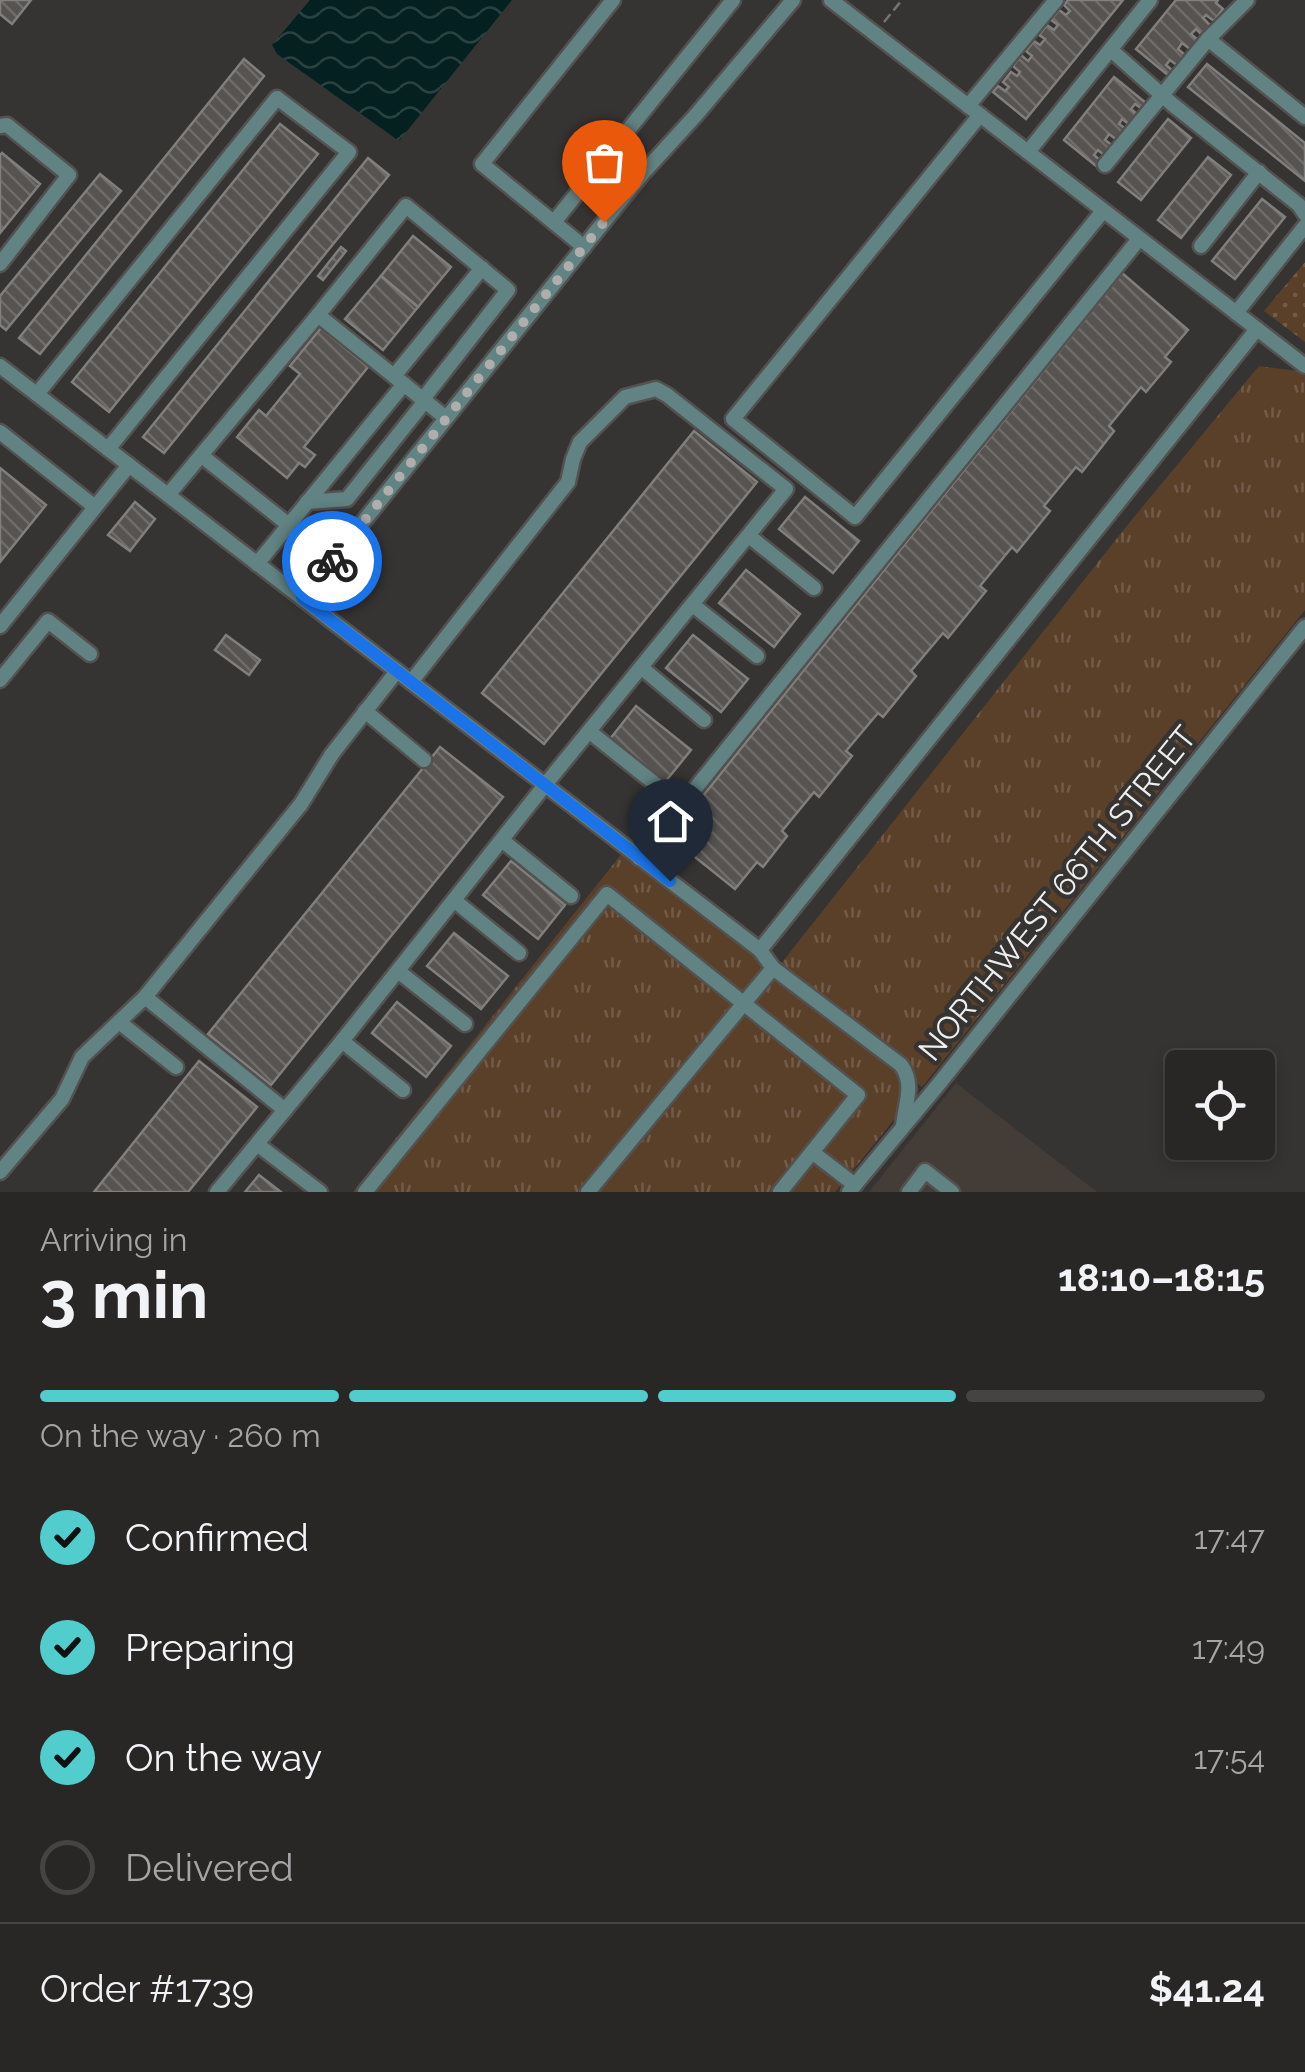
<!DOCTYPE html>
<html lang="en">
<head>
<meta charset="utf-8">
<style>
	:root { --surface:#282726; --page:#343332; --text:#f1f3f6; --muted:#a5a5a7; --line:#444443; --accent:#52cdcd }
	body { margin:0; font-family:Raleway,sans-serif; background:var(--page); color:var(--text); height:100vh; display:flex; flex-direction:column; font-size:38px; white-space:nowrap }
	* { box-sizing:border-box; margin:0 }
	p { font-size:32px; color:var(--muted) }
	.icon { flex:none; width:55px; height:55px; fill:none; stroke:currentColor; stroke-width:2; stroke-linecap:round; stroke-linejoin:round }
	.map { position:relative; height:1192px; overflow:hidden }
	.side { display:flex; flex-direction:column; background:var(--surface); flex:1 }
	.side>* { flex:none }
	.buttons { position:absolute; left:1165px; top:1050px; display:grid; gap:20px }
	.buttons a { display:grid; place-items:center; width:110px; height:110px; border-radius:10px; background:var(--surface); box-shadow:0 5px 15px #0003,0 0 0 2px var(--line); font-size:50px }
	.pin { position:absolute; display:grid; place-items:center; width:85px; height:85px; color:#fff; margin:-102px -42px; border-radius:50% 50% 50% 0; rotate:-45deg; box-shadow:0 0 10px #0007 }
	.pin .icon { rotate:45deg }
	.courier { position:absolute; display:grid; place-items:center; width:100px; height:100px; margin:-50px; border:8px solid #1a73e8; border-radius:50%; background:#fff; color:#222; box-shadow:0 2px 12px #0007 }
	.overview em { font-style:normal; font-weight:700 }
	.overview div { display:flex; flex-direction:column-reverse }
	.overview { display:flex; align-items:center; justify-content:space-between; height:170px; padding:0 40px }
	h1 { font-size:65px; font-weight:700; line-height:75px }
	.bar { display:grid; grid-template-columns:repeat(4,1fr); gap:15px 10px; align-content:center; height:120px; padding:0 40px }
	.bar i { height:12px; border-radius:8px; background:var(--line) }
	.bar .current { background:var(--accent) }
	.bar p { grid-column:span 4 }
	.line { display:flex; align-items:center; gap:25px; padding:0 40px; border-top:2px solid var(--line) }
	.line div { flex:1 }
	ol { padding:0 40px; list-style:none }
	li { display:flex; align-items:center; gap:30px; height:110px }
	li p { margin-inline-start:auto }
	li .icon { padding:10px; border-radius:50%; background:var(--accent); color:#111; stroke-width:4 }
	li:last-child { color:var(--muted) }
	li i { width:55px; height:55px; border:5px solid var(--line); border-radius:50% }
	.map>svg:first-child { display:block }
	.built { fill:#443d37 }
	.grass { fill:url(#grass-tufts) }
	.park { fill:url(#park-dots) }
	.water { fill:url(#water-waves) }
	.building { fill:url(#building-back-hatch); stroke:#817f7d; stroke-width:2.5 }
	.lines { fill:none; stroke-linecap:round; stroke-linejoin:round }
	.minor-casing { stroke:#545251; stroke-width:19 }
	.path { stroke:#757372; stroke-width:2.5; stroke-dasharray:10 5; stroke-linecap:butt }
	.minor { stroke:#628383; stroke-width:14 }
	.done { stroke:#afaead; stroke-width:10; stroke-dasharray:0 18 }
	.route { stroke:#1a73e8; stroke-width:12 }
	.labels { text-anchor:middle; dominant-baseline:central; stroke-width:9; stroke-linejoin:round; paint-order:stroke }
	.street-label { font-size:32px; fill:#f0efee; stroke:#363433 }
</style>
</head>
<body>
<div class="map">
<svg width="1305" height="1192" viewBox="0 0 1305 1192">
	<defs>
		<pattern id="grass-tufts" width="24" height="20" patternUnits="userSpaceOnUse" patternTransform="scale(2.5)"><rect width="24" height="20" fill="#5a3f29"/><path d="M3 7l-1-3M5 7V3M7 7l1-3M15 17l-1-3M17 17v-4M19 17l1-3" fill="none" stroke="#725b48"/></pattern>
		<pattern id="park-dots" width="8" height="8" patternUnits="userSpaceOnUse" patternTransform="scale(2.5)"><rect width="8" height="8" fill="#5a3f29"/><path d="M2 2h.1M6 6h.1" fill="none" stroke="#725b48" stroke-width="1.8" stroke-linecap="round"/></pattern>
		<pattern id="water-waves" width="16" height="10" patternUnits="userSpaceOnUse" patternTransform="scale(2.5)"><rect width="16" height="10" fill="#052020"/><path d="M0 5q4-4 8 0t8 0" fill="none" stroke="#2a4141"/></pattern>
		<pattern id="building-back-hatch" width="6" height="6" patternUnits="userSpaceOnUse" patternTransform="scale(2.5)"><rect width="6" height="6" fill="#565351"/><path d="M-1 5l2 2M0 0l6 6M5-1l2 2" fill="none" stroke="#6f6c6a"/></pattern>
	</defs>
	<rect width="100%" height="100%" fill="#363433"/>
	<path class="built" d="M956,1083L1097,1192H869Z"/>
	<path class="grass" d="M1259,366L1299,371L1305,376V610L922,1087L834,1018L919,1089L835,1192H353L627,847L776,970L1125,528Z"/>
	<path class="park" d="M1305,262V342L1264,311Z"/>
	<path class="water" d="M310,0H512L399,141L277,54L272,45Z"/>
	<g class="building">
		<path d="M0,0H31L12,24L0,14Z"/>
		<path d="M1068,0H1123L1026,119L993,92L998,86L1005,91L1009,87L1003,82L1011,72L1017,76L1020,72L1013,66L1021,55L1028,61L1032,56L1026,51L1034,41L1040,45L1045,39L1039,35L1047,25L1054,30L1058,25L1051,20L1059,10L1066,15L1070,11L1064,5Z"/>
		<path d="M1176,0H1218L1216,3L1223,9L1214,21L1206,15L1203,18L1210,25L1202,35L1196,29L1191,34L1198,40L1190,49L1182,43L1178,49L1186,56L1178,66L1170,60L1166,65L1173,71L1169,76L1136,49Z"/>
		<path d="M244,59L264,76L40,354L19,338Z"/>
		<path d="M1207,64L1305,143V181L1188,87Z"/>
		<path d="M1114,77L1146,103L1142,109L1135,104L1131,109L1138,115L1130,125L1122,119L1119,124L1126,129L1117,140L1109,134L1105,140L1113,146L1105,156L1098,150L1094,155L1100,160L1096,166L1064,140Z"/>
		<path d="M1168,119L1191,138L1141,200L1118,182Z"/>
		<path d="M280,124L318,154L109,412L72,382Z"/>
		<path d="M2,153L40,184L0,233V155Z"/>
		<path d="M1208,157L1231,175L1181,238L1158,220Z"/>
		<path d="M368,158L389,175L164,453L143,437Z"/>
		<path d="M100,174L121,191L6,330L0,325V296Z"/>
		<path d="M1262,199L1285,217L1235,279L1212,261Z"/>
		<path d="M413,236L451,267L418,307L381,276Z"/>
		<path d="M341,247L346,251L323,280L318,276Z"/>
		<path d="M1122,273L1188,330L1165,357L1171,362L1146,392L1141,387L1109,426L1114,431L1082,472L1076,467L1044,506L1050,511L1017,552L1012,547L980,586L986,591L948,638L943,633L911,671L916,676L883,717L878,713L846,751L852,756L819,797L814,792L782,831L787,836L763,867L757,862L735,889L670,837Z"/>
		<path d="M381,276L418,307L383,350L345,319Z"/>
		<path d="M321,328L368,367L304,447L315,455L305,467L299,463L287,478L237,437L259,410L266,416L300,374L290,366Z"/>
		<path d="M694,431L757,482L544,744L482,693Z"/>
		<path d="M0,468L46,505L0,562Z"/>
		<path d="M805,497L859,541L833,573L779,529Z"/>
		<path d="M135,502L155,519L130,551L108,535Z"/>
		<path d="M746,570L800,614L774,647L719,603Z"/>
		<path d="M226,635L260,660L249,675L215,650Z"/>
		<path d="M693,635L748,679L721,712L666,668Z"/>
		<path d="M636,706L691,750L665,782L610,739Z"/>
		<path d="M440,747L503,797L271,1085L208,1034Z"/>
		<path d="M511,861L565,905L538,939L483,895Z"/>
		<path d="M454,933L508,976L481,1009L427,966Z"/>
		<path d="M397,1002L451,1046L426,1077L372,1033Z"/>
		<path d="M199,1061L257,1107L188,1192H94Z"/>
		<path d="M259,1175L281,1192H245Z"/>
	</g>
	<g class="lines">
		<g class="minor-casing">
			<g id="minor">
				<path d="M831,0L1305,366"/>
				<path d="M1208,39L1305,117"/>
				<path d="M1111,50L1172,104L1299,205L1305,214"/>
				<path d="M968,106L1056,0"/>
				<path d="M980,115L733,419L855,517L1103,211"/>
				<path d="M0,126L7,125L69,175L0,264"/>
				<path d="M1028,152L1150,0"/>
				<path d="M1105,165L1208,39L1247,0"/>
				<path d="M554,222L733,0"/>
				<path d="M1201,246L1259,172"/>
				<path d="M584,247L482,164L613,0"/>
				<path d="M1236,313L1305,226"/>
				<path d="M318,315L406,206L508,290L423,399"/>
				<path d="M0,366L760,950L773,968L901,1065C915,1084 905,1104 903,1126"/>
				<path d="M394,376L482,268"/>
				<path d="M37,394L277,98L349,152L108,449"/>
				<path d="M0,432L95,507"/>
				<path d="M202,456L314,545"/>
				<path d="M168,495L318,315L446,418"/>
				<path d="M307,502L347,499L425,401"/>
				<path d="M749,536L814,588"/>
				<path d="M257,564L404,384"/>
				<path d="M302,598L643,173L696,115L793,0"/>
				<path d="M693,605L757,656"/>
				<path d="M0,626L129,465"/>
				<path d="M642,668L704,720"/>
				<path d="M0,680L48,621L90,654"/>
				<path d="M365,711L424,760"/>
				<path d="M590,732L659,787"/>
				<path d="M503,841L571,896"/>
				<path d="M639,858L1139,239"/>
				<path d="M455,901L519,953"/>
				<path d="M760,950L1257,329"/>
				<path d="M398,971L465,1024"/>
				<path d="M145,997L285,1110"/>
				<path d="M119,1022L176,1067"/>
				<path d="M342,1041L403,1090"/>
				<path d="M257,1144L320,1192"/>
				<path d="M812,1152L855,1185"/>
				<path d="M0,1172L62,1099L82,1057L145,997L301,804L332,754L397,671"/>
				<path d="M217,1192L342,1041L545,785L786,489L667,395L656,389L625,397L580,442L573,459L568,482L411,682"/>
				<path d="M365,1192L607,894L858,1095L780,1192"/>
				<path d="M588,1192L773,968"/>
				<path d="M849,1192L938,1085L1305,627"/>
				<path d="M909,1192L925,1171L952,1192"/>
			</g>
		</g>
		<path class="path" d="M884,22L902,0"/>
		<use href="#minor" class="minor"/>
	</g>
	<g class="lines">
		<path class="done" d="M332,561L604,222"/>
		<path class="route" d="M332,561L302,598L670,881"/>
	</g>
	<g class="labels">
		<g class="street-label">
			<text transform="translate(1057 893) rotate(-51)">NORTHWEST 66TH STREET</text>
		</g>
	</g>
</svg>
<div class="buttons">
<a><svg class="icon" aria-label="locate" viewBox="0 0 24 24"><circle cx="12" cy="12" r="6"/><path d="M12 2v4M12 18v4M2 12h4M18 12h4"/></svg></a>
</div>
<div class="pin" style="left:604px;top:222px;background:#ea580c"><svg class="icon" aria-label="bag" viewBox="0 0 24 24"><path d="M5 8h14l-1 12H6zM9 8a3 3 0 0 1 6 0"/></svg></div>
<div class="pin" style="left:670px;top:881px;background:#1f2937"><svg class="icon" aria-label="home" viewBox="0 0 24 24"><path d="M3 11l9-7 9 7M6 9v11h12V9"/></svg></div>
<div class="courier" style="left:332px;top:561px"><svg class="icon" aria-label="bike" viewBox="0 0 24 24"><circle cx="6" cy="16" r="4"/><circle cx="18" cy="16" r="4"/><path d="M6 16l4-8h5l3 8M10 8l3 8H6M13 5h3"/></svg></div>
</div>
<section class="side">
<div class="overview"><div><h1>3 min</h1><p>Arriving in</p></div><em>18:10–18:15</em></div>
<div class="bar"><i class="current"></i><i class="current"></i><i class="current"></i><i></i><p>On the way · 260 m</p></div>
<ol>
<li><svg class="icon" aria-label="check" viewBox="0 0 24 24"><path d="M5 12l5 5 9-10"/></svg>Confirmed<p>17:47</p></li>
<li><svg class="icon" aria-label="check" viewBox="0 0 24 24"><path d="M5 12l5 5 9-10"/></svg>Preparing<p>17:49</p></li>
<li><svg class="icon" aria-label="check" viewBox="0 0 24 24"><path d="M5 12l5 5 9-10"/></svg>On the way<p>17:54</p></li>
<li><i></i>Delivered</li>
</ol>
<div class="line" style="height:130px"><div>Order #1739</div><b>$41.24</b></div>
</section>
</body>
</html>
